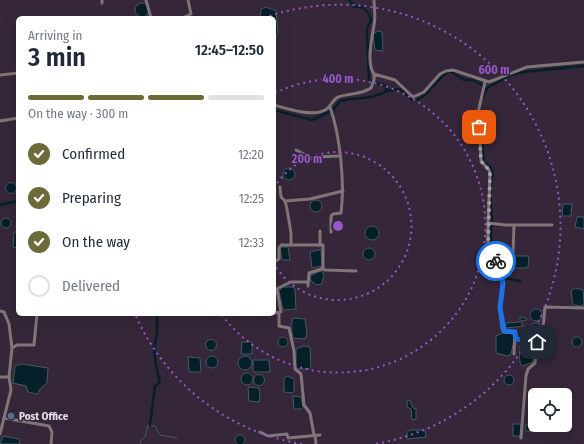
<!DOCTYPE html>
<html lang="en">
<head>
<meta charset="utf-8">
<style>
	:root { --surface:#fff; --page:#f2f2f3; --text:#1f2937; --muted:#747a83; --line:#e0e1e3; --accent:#6b6b39 }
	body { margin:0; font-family:"Fira Sans Condensed",sans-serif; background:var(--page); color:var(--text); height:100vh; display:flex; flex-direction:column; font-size:15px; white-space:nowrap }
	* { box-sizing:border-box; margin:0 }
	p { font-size:13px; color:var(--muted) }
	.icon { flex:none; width:22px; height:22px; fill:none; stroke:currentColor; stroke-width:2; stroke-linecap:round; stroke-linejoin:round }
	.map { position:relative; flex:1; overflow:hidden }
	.sheet { position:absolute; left:16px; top:16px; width:260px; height:300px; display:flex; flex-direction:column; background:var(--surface); border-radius:6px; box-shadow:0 4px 16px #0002 }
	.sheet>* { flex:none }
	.tools { position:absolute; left:528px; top:388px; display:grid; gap:8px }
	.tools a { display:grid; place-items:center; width:44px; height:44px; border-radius:6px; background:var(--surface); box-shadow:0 4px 16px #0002; font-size:20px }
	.pin { position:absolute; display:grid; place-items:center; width:34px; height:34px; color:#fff; margin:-17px; border-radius:8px; box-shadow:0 2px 6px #0006 }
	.courier { position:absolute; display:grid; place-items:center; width:40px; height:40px; margin:-20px; border:3px solid #1a73e8; border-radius:50%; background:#fff; color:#222; box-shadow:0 1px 5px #0007 }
	.head em { font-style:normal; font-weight:600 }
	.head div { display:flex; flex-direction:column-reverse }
	.head { display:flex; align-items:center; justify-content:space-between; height:68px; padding:0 12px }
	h1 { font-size:26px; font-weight:600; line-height:30px }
	.bar { display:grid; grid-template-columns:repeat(4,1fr); gap:6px 4px; align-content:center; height:48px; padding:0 12px }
	.bar i { height:5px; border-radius:3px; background:var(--line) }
	.bar .current { background:var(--accent) }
	.bar p { grid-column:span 4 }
	ol { padding:0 12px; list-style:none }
	li { display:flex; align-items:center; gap:12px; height:44px }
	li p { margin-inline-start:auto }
	li .icon { padding:4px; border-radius:50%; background:var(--accent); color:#fff; stroke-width:4 }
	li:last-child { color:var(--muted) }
	li i { width:22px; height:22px; border:2px solid var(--line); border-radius:50% }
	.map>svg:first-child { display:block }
	.water { fill:#052029; stroke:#485862 }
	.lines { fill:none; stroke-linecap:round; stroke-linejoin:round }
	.stream { stroke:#485862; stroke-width:1 }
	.canal { stroke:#052029; stroke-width:2.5 }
	.minor { stroke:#827578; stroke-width:3 }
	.done { stroke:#a79daa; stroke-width:4; stroke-dasharray:0 7.2 }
	.route { stroke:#1a73e8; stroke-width:5 }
	.ring { fill:none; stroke:#9658c9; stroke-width:2; stroke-dasharray:2 4 }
	.service-dot { fill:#5c6f8a; stroke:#352739; stroke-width:1.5 }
	.labels { text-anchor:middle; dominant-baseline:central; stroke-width:3; stroke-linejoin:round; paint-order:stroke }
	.poi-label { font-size:11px; font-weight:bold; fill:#e5dce7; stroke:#352739; text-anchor:start }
	.centre { fill:#9658c9; stroke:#352739; stroke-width:2 }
	.ring-label { font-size:12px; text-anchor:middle; font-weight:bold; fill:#9658c9; stroke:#352739; stroke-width:3; stroke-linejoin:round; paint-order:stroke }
</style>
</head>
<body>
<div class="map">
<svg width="584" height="444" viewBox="0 0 584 444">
	<rect width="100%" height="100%" fill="#352739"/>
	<g class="water">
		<circle cx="142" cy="10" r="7"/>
		<path d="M266,7L276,11L278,33L274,39V18H260L261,9Z"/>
		<path d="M378,31L382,32L383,51L375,50L373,34Z"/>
		<circle cx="289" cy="174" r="6"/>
		<circle cx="11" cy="188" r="5.5"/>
		<circle cx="316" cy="206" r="6"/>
		<path d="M563,204H572L571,216H562Z"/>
		<path d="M577,217H584V229L575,227Z"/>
		<circle cx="6" cy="223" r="5"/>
		<circle cx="372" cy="233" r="7"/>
		<path d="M14,232H18V248L13,247Z"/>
		<path d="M280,247H288L290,260H282Z"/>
		<circle cx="369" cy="254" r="6"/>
		<path d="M319,250H321L322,266L312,268L310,252Z"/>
		<path d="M512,256H529L528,267L524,268H510L509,257Z"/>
		<path d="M320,271L324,273L322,284L317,285L311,281L310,276Z"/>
		<path d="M283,287H293L295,289L296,309L283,310L279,291Z"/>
		<path d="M575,288L583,290L584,303L582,306L573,305L571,291Z"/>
		<circle cx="536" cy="315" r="6"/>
		<path d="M520,317L526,318L527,320L521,321L522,325L526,326L505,328L506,323L520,322Z"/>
		<path d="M293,318L305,319L307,334L305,339L293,338L291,326Z"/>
		<path d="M534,323L540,324V336H536L532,333L531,325Z"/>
		<path d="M503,333H510L515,336L511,354L508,356L496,353V336Z"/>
		<circle cx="283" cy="342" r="5"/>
		<circle cx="577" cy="342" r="5"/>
		<circle cx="211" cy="345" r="5.5"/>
		<path d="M523,341L532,342L534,347L533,362L522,366L520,363L519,347Z"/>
		<path d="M242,342H252V354H241Z"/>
		<path d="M304,346L310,347L311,366L309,369H298L296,367V349Z"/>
		<circle cx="212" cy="362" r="6"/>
		<circle cx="245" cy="363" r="7"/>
		<path d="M188,357L200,358L201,372H189Z"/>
		<path d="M253,360H269L270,372H253Z"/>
		<path d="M22,364L48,368L47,383L40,389L37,394L28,392L26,386L13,383L15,366Z"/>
		<circle cx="247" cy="379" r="6"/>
		<circle cx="259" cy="380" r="5.5"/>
		<circle cx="509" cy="380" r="5"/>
		<path d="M287,376L294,379V391L292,393L284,392V378Z"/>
		<path d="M248,387L259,388L260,395L259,402L249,401Z"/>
		<path d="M293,396L301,397L303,407L301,409H294Z"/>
		<path d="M410,400L413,408L416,409V419L412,420L411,409L407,407V401Z"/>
		<path d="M513,424H521L520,436H513Z"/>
		<path d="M526,425H541V431H525Z"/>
		<path d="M410,430H425L426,437L407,439V432Z"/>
		<circle cx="240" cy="440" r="5"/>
		<path d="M3,436L19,439L20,444H0Z"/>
	</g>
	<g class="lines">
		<path class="stream" d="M140,444L141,440L145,437L148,425L155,426L160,435L177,438"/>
		<g class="canal">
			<path d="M387,91L400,89L412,100C426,102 436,77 450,71L464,80H473L484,86"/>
			<path d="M482,99L487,88L511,75L523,72L584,66"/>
			<path d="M274,110L312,120L333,110L340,101C356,97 373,100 387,91L386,86L369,81L367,29L371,20C368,10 364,6 354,7L350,0"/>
			<path d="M479,113L484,162L491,168L493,173L490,190L492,219L490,251L499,262L504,278L520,281"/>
			<path d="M0,205L18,201"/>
			<path d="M150,425L155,386L160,382L156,366L154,347L157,335V314"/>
		</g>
		<g class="minor">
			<path d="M102,0V3"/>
			<path d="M146,0L151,18"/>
			<path d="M182,18L191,14L188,0"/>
			<path d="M374,74C366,63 372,38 374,25C376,18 374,8 374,0"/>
			<path d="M0,75L18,73"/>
			<path d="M485,82L477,117L480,137L481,161L489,170L490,174L488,223L506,225H552"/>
			<path d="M274,105C288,109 313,117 325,110C331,107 332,100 338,97C349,93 361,95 371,88L374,80V74L395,80L413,97L424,92L440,74L446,71L453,70L489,82L527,67L584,62"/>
			<path d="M330,107C340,135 345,183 341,213L333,214L331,216V232"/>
			<path d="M0,121L18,118"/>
			<path d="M296,150L302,153L310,159L317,157L339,156"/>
			<path d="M280,187L281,197L285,201L287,209L291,233V245"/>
			<path d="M285,201L310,199L343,191"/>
			<path d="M488,223V250L495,260L503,283L500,308L502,328L505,332L515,333L514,354"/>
			<path d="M320,231V245"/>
			<path d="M513,253L514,225"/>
			<path d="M274,262L279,259V248L281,245H323V267L322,269L309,273L308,286"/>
			<path d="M322,268L325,270L356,271"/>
			<path d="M274,290L291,282H308"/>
			<path d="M0,311L4,312L9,324L12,348L9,377L11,390L0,434"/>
			<path d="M274,313L281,312L277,289"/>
			<path d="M279,313V326L289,328L294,351L295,369L301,374L304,405L310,413L314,435"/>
			<path d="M516,339L537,341L535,363L528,369L526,376L521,438"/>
			<path d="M536,340L542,338L545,307L584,308"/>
			<path d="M12,348L17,345H34L37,314"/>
			<path d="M0,377H9"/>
			<path d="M4,418L49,426L52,432L51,444"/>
			<path d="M260,432L268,436L287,434L288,438L320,435"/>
			<path d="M315,435L316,444"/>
		</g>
	</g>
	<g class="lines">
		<path class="done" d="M479,127L481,161L489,170L490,174L488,250L496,261"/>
		<path class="route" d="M496,261L503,283L500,308L504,331L515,332L516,339L537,342"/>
	</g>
	<g class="ring">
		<path d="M274 188A74 74 0 1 1 274 264"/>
		<path d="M275 93A147 147 0 1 1 221 314"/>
		<path d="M302 444A221 221 0 0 1 135 314M264 18A221 221 0 1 1 374 444"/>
	</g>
	<circle class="service-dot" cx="11" cy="416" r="4"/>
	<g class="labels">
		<g class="poi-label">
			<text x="19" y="416">Post Office</text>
		</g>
	</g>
	<circle cx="338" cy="226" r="6" class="centre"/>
	<g class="ring-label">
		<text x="494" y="74">600 m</text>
		<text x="338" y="83">400 m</text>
		<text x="307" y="163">200 m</text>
	</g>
</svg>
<div class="tools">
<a><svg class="icon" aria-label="locate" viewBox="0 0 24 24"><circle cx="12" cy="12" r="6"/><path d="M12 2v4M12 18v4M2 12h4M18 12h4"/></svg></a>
</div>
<div class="pin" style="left:479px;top:127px;background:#ea580c"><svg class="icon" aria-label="bag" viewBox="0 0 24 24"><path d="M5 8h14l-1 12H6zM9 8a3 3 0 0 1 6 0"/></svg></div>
<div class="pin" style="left:537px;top:342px;background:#1f2937"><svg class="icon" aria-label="home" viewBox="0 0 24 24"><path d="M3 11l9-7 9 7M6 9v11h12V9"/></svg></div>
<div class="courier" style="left:496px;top:261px"><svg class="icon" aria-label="bike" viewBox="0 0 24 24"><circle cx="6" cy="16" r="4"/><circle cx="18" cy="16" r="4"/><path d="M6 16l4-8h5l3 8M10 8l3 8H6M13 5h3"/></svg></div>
<section class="sheet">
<div class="head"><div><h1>3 min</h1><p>Arriving in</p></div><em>12:45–12:50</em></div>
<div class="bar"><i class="current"></i><i class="current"></i><i class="current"></i><i></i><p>On the way · 300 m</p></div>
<ol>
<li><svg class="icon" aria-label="check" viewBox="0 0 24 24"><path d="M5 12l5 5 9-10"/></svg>Confirmed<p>12:20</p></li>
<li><svg class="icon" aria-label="check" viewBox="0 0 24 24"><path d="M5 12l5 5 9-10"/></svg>Preparing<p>12:25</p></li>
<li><svg class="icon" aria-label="check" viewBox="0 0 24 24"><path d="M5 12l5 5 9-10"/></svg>On the way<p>12:33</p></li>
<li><i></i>Delivered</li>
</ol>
</section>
</div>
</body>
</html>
